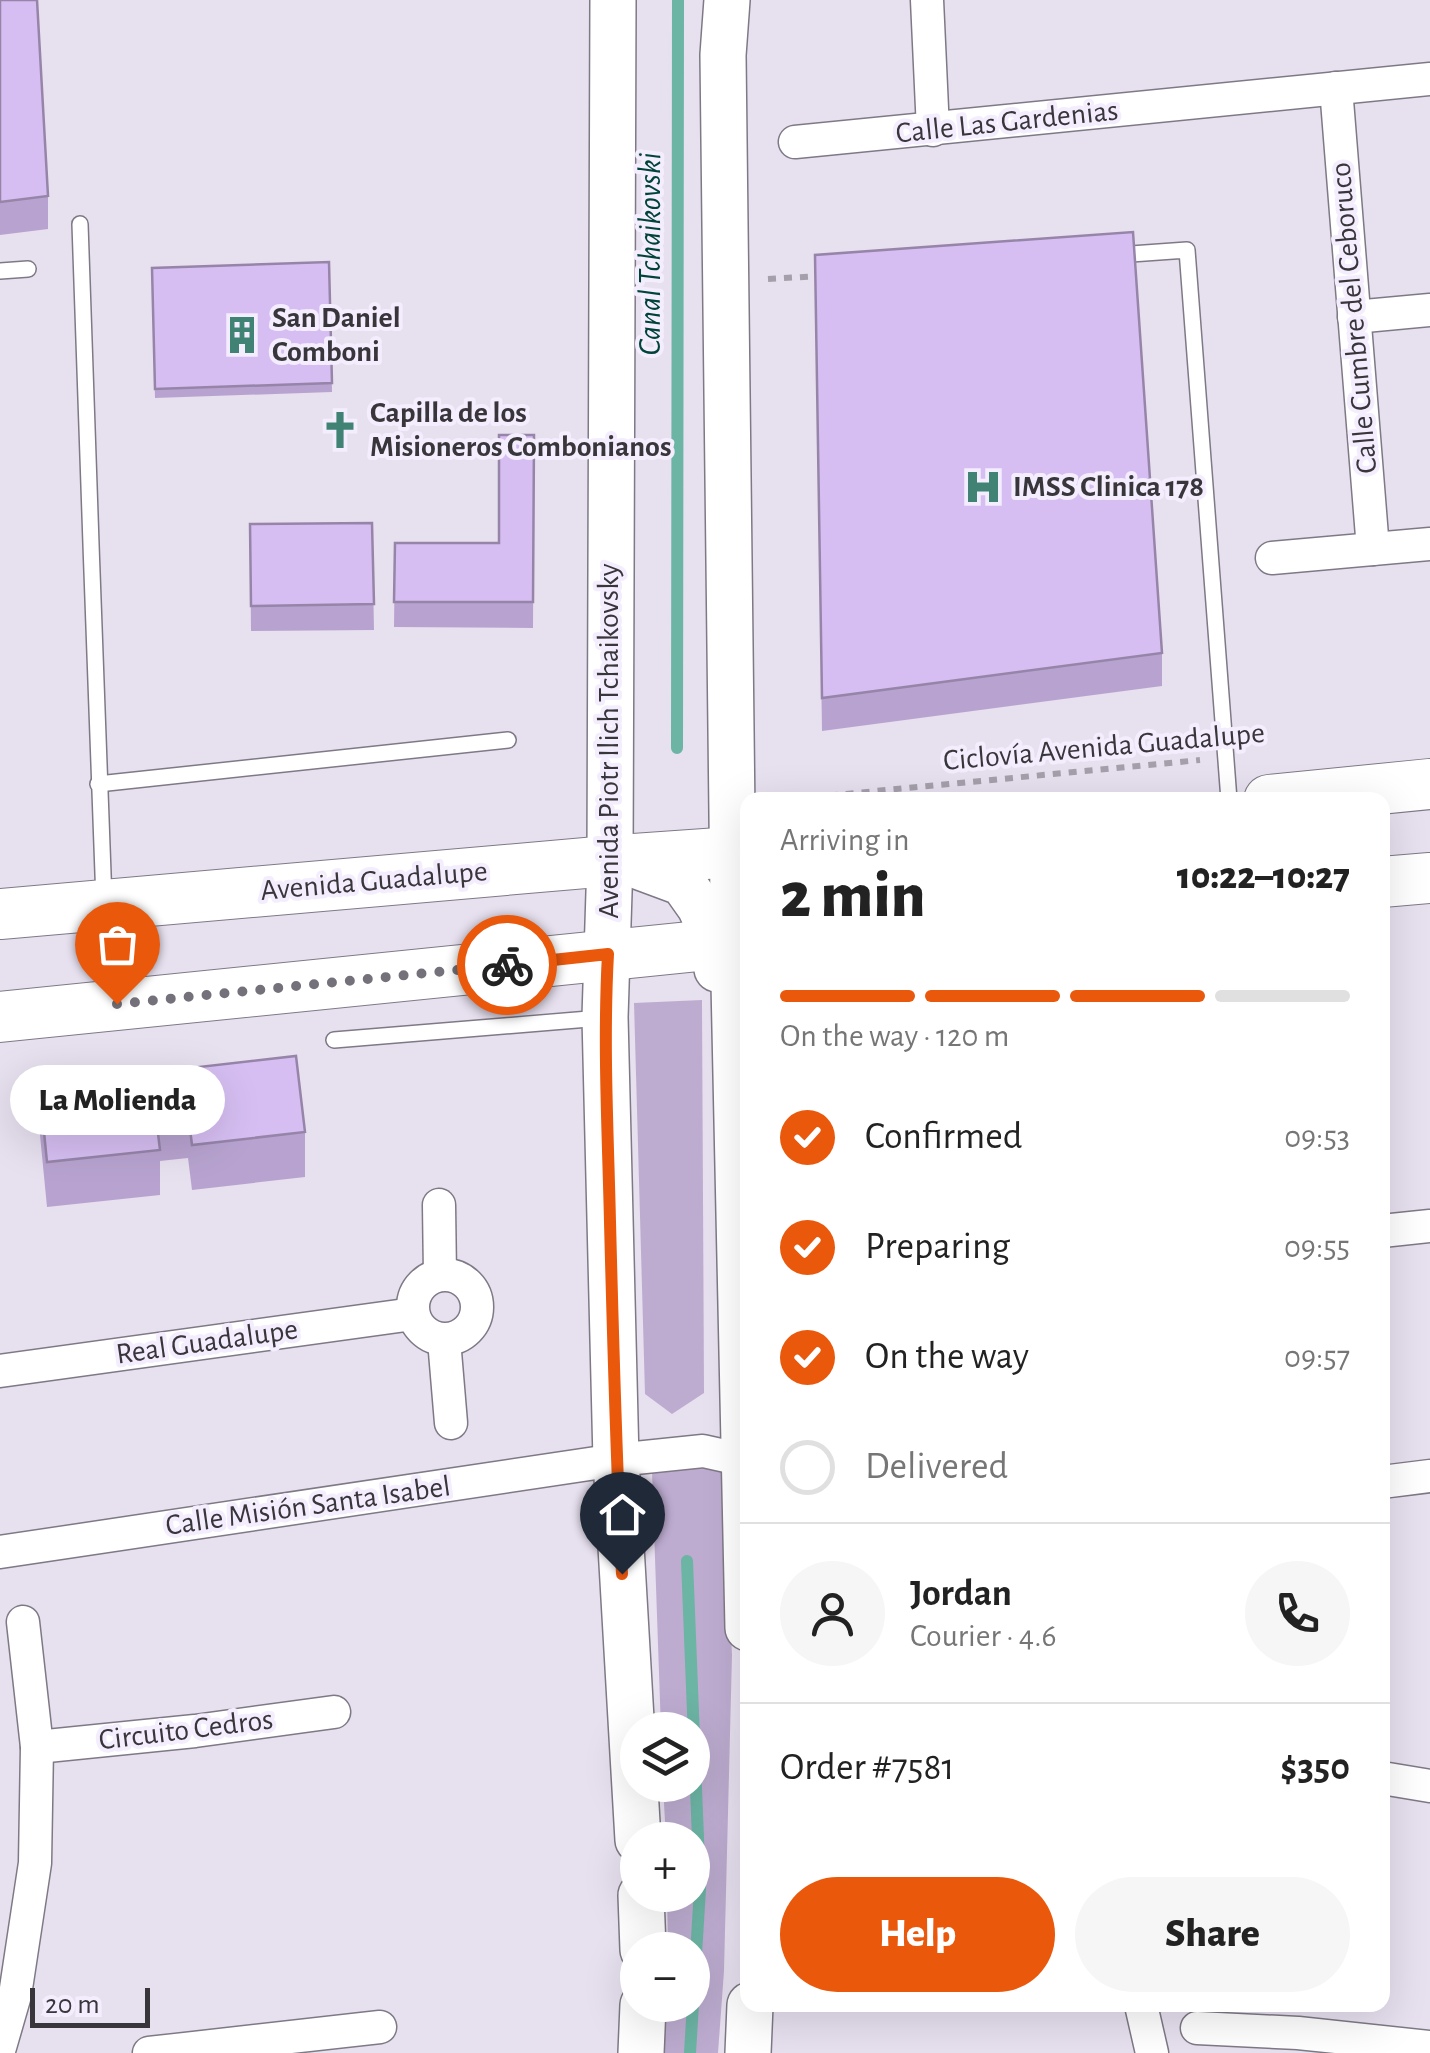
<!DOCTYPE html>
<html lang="en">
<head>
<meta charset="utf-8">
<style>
	:root { --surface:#fff; --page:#f6f6f6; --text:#222; --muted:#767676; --line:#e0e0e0; --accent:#ea580c }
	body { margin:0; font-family:"Alegreya Sans",sans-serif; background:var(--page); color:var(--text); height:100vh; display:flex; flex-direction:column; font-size:38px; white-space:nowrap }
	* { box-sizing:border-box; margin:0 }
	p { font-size:32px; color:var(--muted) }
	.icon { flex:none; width:55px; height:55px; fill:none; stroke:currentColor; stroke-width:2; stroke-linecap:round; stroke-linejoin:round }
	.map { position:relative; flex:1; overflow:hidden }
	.panel { position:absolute; left:740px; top:792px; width:650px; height:1220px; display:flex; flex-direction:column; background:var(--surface); border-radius:20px; box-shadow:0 10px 40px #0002 }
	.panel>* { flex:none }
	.tools { position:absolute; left:620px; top:1712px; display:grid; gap:20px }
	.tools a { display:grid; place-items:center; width:90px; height:90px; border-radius:50%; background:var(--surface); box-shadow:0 10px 40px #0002; font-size:50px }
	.scale { position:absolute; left:30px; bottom:25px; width:120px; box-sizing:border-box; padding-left:10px; border:5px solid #38353b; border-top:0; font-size:28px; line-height:35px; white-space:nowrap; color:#38353b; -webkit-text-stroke:8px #f4edfd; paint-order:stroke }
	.pin { position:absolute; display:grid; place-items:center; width:85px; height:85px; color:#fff; margin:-102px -42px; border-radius:50% 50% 50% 0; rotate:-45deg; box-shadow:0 0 10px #0007 }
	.pin .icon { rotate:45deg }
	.courier { position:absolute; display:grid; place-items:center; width:100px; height:100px; margin:-50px; border:8px solid #ea580c; border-radius:50%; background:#fff; color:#222; box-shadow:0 2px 12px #0007 }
	.bubble { position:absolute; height:70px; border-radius:35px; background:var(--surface); box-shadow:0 10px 40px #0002; font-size:32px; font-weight:800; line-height:70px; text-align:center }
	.head em { font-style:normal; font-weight:800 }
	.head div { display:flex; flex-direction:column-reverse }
	.head { display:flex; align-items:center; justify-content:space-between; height:170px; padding:0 40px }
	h1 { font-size:65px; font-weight:800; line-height:75px }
	.bar { display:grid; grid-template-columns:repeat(4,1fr); gap:15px 10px; align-content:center; height:120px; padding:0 40px }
	.bar i { height:12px; border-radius:8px; background:var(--line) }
	.bar .selected { background:var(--accent) }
	.bar p { grid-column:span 4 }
	.line { display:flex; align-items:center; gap:25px; padding:0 40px; border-top:2px solid var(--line) }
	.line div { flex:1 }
	.round { display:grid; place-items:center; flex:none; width:105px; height:105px; border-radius:52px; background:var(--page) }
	ol { padding:0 40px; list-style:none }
	li { display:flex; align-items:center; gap:30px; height:110px }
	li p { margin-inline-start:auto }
	li .icon { padding:10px; border-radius:50%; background:var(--accent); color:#fff; stroke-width:4 }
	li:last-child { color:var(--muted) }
	li i { width:55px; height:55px; border:5px solid var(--line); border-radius:50% }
	.cta { display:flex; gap:20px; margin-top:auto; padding:20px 40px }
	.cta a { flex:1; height:115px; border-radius:60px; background:var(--accent); color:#fff; font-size:40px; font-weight:800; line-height:115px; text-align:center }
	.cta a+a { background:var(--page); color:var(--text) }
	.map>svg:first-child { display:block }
	.green { fill:#bdacd0 }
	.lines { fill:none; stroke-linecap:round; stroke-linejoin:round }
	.stream { stroke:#6cb4a4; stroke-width:12 }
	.lane-casing { stroke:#7f7986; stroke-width:18 }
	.street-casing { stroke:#7f7986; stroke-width:35 }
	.secondary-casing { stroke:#7f7986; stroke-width:48 }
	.primary-casing { stroke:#7f7986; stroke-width:52 }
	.path { stroke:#a49faa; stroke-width:6; stroke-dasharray:8 8; stroke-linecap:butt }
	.lane { stroke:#fff; stroke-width:15 }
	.street { stroke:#fff; stroke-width:32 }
	.secondary { stroke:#fff; stroke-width:45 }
	.primary { stroke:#fff; stroke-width:50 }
	.wall { fill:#b8a3d0 }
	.building { fill:#d6bef2; stroke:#9685a9; stroke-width:2.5 }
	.done { stroke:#75717a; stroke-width:10; stroke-dasharray:0 18 }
	.route { stroke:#ea580c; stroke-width:12 }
	.labels { text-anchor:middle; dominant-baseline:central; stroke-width:8; stroke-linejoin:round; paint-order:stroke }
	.street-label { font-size:30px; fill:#38353b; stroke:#f4edfd }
	.poi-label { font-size:30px; font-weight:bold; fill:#38353b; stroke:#f4edfd; text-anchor:start }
	.water-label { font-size:32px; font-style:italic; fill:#004439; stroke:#f4edfd }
</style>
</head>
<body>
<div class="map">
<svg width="1430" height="2053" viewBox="0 0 1430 2053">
	<rect width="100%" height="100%" fill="#e7e0ef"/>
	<g class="green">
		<path d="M702,1000L704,1393L672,1414L645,1394L634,1003Z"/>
		<path d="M723,1466L732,1655L724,1971L718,2053H661L666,2005H692V1950H668L667,1895H692V1840H666L663,1785H692V1730H661L652,1472Z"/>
	</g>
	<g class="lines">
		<g class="stream">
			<path d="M677,748L678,0"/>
			<path d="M687,1561L700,1889L690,2053"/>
		</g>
		<g class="lane-casing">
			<g id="lane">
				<path d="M80,224C89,450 94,675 104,901"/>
				<path d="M1117,255L1187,250L1229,800"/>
				<path d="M0,271L28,269"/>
				<path d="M98,784L508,740"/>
				<path d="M334,1040L601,1018"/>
			</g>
		</g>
		<g class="street-casing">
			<g id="street">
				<path d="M927,0L933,130"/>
				<path d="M1336,88L1373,549"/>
				<path d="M795,142L1430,79"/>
				<path d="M1354,317L1430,310"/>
				<path d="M1272,558L1430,544"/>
				<path d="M439,1205L440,1275"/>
				<path d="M1382,1231L1430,1226"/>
				<circle cx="445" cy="1307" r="32"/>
				<path d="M444,1340L451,1423"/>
				<path d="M0,1371L413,1314"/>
				<path d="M1382,1482L1430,1476"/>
				<path d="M0,1552L616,1460L703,1451L748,1461"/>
				<path d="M37,1747L195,1731L334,1712"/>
				<path d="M1382,1778L1430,1786"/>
				<path d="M1141,2005L1152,2053"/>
				<path d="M1197,2028L1298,2033L1430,2047"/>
				<path d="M0,2047L15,1995L35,1863L37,1747L23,1622"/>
				<path d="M149,2053L380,2027"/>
			</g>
		</g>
		<g class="secondary-casing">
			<g id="secondary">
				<path d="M613,0L610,861L605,1017L616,1460L638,1840"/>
				<path d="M727,0L723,55L734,983L748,1628"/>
				<path d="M621,860L683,883L700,907L713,936L717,969"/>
				<path d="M641,1895L643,1950"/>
				<path d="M641,2053L643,2005"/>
				<path d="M748,2053L750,2005"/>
			</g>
		</g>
		<g class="primary-casing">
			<g id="primary">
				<path d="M1269,800L1430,784"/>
				<path d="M1382,882L1430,878"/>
				<path d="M0,914L620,860L748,851"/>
				<path d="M0,1017L748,941"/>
			</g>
		</g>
		<g class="path">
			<path d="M768,279L820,276"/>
			<path d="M782,800L1200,760"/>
		</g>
		<use href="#lane" class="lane"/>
		<use href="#street" class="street"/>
		<use href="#secondary" class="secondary"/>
		<use href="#primary" class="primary"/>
	</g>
	<g class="wall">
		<path d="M0,0L48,196V229L0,235Z"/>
		<path d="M815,255L1162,653V686L822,731Z"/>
		<path d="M329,262L332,392L155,398L152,268Z"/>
		<path d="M534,435L533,628L394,627L395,543H499Z"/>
		<path d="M372,523L374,630L251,631L250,524Z"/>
		<path d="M190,1068L305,1132V1177L192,1190L188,1158L160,1161V1195L47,1207L39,1125V1081L158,1085L190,1081Z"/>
	</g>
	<g class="building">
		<path d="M0,0H37L48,196L0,202Z"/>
		<path d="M1133,232L1162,653L822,698L815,255Z"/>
		<path d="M329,262L332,383L155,389L152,268Z"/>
		<path d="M499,435H534L533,602H394L395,543H499Z"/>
		<path d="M372,523L374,604L251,606L250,524Z"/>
		<path d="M296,1056L305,1132L192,1145L188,1113L156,1117L160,1150L47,1162L39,1081L156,1068L158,1085L192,1081L190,1068Z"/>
	</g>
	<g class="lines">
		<path class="done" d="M117,1004L507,965"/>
		<path class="route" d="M507,965L608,954C603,1044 608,1133 610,1222C613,1340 616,1457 622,1574"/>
	</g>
	<defs>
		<g id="building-bare" transform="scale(3)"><path d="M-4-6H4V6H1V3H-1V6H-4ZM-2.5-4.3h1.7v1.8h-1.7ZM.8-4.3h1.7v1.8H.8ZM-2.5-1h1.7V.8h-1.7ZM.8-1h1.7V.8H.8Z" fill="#408375" stroke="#f4edfd" stroke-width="2.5" paint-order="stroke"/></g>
		<g id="church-bare" transform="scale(3)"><path d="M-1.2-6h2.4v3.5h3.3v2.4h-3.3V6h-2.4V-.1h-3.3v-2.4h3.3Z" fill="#408375" stroke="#f4edfd" stroke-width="2.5" paint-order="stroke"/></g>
		<g id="hospital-bare" transform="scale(3)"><path d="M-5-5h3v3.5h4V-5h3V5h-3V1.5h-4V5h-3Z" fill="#408375" stroke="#f4edfd" stroke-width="2.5" paint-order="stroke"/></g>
	</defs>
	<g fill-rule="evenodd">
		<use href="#building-bare" x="242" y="335"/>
		<use href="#church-bare" x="340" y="430"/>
		<use href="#hospital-bare" x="983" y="487"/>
	</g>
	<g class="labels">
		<g class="street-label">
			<text transform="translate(1007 122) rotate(-6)">Calle Las Gardenias</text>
			<text transform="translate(1354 318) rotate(-95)">Calle Cumbre del Ceboruco</text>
			<text transform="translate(609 741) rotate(-90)">Avenida Piotr Ilich Tchaikovsky</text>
			<text transform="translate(1104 747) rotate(-5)">Ciclovía Avenida Guadalupe</text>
			<text transform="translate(374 881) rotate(-5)">Avenida Guadalupe</text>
			<text transform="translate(207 1342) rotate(-8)">Real Guadalupe</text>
			<text transform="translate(308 1506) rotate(-8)">Calle Misión Santa Isabel</text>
			<text transform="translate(186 1730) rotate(-7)">Circuito Cedros</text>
		</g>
		<g class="poi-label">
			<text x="272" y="318">San Daniel<tspan x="272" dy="34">Comboni</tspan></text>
			<text x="370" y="413">Capilla de los<tspan x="370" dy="34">Misioneros Combonianos</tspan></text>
			<text x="1013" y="487">IMSS Clinica 178</text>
		</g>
		<g class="water-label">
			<text transform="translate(650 254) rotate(-90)">Canal Tchaikovski</text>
		</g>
	</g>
</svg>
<div class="tools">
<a><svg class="icon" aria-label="layers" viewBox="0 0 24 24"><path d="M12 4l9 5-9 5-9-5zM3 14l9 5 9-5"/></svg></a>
<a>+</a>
<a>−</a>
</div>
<div class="scale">20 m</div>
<div class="pin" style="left:117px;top:1004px;background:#ea580c"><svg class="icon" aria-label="bag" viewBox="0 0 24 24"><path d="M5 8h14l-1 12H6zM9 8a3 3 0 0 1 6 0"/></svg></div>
<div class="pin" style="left:622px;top:1574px;background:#1f2937"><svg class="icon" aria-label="home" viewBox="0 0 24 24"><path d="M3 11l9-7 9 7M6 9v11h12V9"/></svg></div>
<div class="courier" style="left:507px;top:965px"><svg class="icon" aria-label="bike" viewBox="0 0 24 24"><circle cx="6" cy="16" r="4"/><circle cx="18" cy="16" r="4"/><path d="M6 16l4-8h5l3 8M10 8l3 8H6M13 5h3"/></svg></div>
<div class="bubble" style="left:10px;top:1065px;width:215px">La Molienda</div>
<section class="panel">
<div class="head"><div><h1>2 min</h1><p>Arriving in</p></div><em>10:22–10:27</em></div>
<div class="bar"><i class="selected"></i><i class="selected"></i><i class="selected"></i><i></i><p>On the way · 120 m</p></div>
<ol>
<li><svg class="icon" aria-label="check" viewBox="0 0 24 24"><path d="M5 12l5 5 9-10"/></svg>Confirmed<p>09:53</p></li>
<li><svg class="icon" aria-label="check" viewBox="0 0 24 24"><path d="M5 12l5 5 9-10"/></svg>Preparing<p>09:55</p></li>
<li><svg class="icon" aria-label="check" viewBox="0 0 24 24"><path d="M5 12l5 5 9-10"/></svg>On the way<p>09:57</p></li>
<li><i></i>Delivered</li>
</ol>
<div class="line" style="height:180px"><a class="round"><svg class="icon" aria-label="person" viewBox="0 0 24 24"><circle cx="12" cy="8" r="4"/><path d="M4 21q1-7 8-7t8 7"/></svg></a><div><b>Jordan</b><p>Courier · 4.6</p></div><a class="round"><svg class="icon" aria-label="phone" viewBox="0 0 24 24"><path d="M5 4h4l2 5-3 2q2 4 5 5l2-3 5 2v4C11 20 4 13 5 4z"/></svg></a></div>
<div class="line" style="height:130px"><div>Order #7581</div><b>$350</b></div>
<div class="cta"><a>Help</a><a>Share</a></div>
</section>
</div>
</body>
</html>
